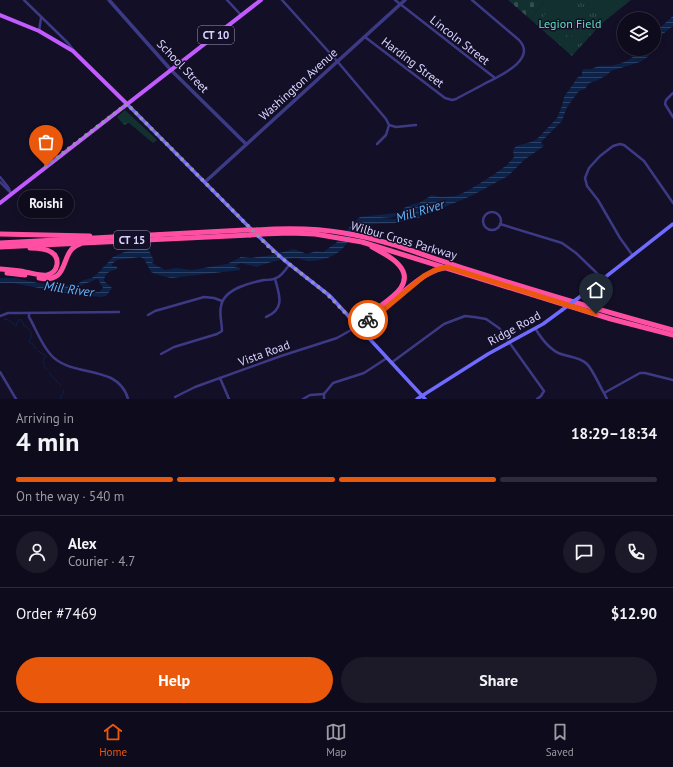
<!DOCTYPE html>
<html lang="en">
<head>
<meta charset="utf-8">
<style>
	:root { --surface:#0e0b1c; --page:#1c1929; --text:#f1f3f6; --muted:#9b9ba3; --line:#2e2b3b; --accent:#ea580c }
	body { margin:0; font-family:"PT Sans",sans-serif; background:var(--page); color:var(--text); height:100vh; display:flex; flex-direction:column; font-size:15px; white-space:nowrap }
	* { box-sizing:border-box; margin:0 }
	p { font-size:13px; color:var(--muted) }
	.icon { flex:none; width:22px; height:22px; fill:none; stroke:currentColor; stroke-width:2; stroke-linecap:round; stroke-linejoin:round }
	.map { position:relative; height:399px; overflow:hidden }
	.side { display:flex; flex-direction:column; background:var(--surface); flex:1 }
	.side>* { flex:none }
	.fabs { position:absolute; left:617px; top:12px; display:grid; gap:8px }
	.fabs a { display:grid; place-items:center; width:44px; height:44px; border-radius:50%; background:var(--surface); box-shadow:0 2px 6px #0003,0 0 0 1px var(--line); font-size:20px }
	.pin { position:absolute; display:grid; place-items:center; width:34px; height:34px; color:#fff; margin:-41px -17px; border-radius:50% 50% 50% 0; rotate:-45deg; box-shadow:0 0 4px #0007 }
	.pin .icon { rotate:45deg }
	.courier { position:absolute; display:grid; place-items:center; width:40px; height:40px; margin:-20px; border:3px solid #ea580c; border-radius:50%; background:#fff; color:#222; box-shadow:0 1px 5px #0007 }
	.bubble { position:absolute; height:28px; border-radius:14px; background:var(--surface); box-shadow:0 2px 6px #0003,0 0 0 1px var(--line); font-size:13px; font-weight:700; line-height:28px; text-align:center }
	.summary em { font-style:normal; font-weight:700 }
	.summary div { display:flex; flex-direction:column-reverse }
	.summary { display:flex; align-items:center; justify-content:space-between; height:68px; padding:0 16px }
	h1 { font-size:26px; font-weight:700; line-height:30px }
	.bar { display:grid; grid-template-columns:repeat(4,1fr); gap:6px 4px; align-content:center; height:48px; padding:0 16px }
	.bar i { height:5px; border-radius:3px; background:var(--line) }
	.bar .active { background:var(--accent) }
	.bar p { grid-column:span 4 }
	.line { display:flex; align-items:center; gap:10px; padding:0 16px; border-top:1px solid var(--line) }
	.line div { flex:1 }
	.round { display:grid; place-items:center; flex:none; width:42px; height:42px; border-radius:21px; background:var(--page) }
	.button { display:flex; gap:8px; margin-top:auto; padding:8px 16px }
	.button a { flex:1; height:46px; border-radius:24px; background:var(--accent); color:#fff; font-size:16px; font-weight:700; line-height:46px; text-align:center }
	.button a+a { background:var(--page); color:var(--text) }
	.tabs { display:flex; justify-content:space-around; align-items:center; height:56px; border-top:1px solid var(--line); background:var(--surface); font-size:11px; color:var(--muted) }
	.tabs a { display:grid; justify-items:center; gap:2px }
	.tabs .active { color:var(--accent) }
	.map>svg:first-child { display:block }
	.cemetery { fill:url(#cemetery-stones) }
	.park { fill:url(#park-tufts) }
	.pitch { fill:#12302f }
	.water { fill:url(#water-rules); fill-rule:evenodd }
	.lines { fill:none; stroke-linecap:round; stroke-linejoin:round }
	.stream { stroke:#0c2248; stroke-width:1 }
	.minor { stroke:#3d3a85; stroke-width:2.5 }
	.tertiary { stroke:#3d3a85; stroke-width:3.5 }
	.secondary { stroke:#6f6bff; stroke-width:3.5 }
	.primary { stroke:#c25bff; stroke-width:4 }
	.motorway { stroke:#ff4fa3; stroke-width:5 }
	.secondary-bridge { stroke:#6f6bff; stroke-width:3.5 }
	.motorway-bridge { stroke:#ff4fa3; stroke-width:5 }
	.done { stroke:#948fb3; stroke-width:4; stroke-dasharray:0 7.2 }
	.route { stroke:#ea580c; stroke-width:5 }
	.labels { text-anchor:middle; dominant-baseline:central; stroke-width:3; stroke-linejoin:round; paint-order:stroke }
	.shield { fill:#130f26; stroke:#9e99be; stroke-width:1 }
	.shield-label { font-size:11px; font-weight:bold; fill:#d9d4ff }
	.park-label { font-size:12px; fill:#5fe0c0; stroke:#130f26 }
	.street-label { font-size:12px; fill:#d9d4ff; stroke:#130f26 }
	.water-label { font-size:13px; font-style:italic; fill:#62b6ff; stroke:#130f26 }
</style>
</head>
<body>
<div class="map">
<svg width="673" height="399" viewBox="0 0 673 399">
	<defs>
		<pattern id="cemetery-stones" width="16" height="16" patternUnits="userSpaceOnUse"><rect width="16" height="16" fill="#12302f"/><path d="M2 7V4a2 2 0 0 1 4 0v3zM10 15v-3a2 2 0 0 1 4 0v3z" fill="#344d4e"/></pattern>
		<pattern id="park-tufts" width="24" height="20" patternUnits="userSpaceOnUse"><rect width="24" height="20" fill="#12302f"/><path d="M3 7l-1-3M5 7V3M7 7l1-3M15 17l-1-3M17 17v-4M19 17l1-3" fill="none" stroke="#344d4e"/></pattern>
		<pattern id="water-rules" width="6" height="5" patternUnits="userSpaceOnUse"><rect width="6" height="5" fill="#0c2248"/><path d="M0 2.5h6" fill="none" stroke="#2f4163"/></pattern>
	</defs>
	<rect width="100%" height="100%" fill="#130f26"/>
	<path class="cemetery" d="M508,0H545L530,19Z"/>
	<g class="park">
		<path d="M545,0H631L601,24L572,56L530,19Z"/>
		<path d="M125,110L157,140L153,143L129,123L124,125L117,117Z"/>
	</g>
	<g class="pitch">
		<path d="M556,0H574C582,14 580,25 570,38L544,17L543,15L546,14Z"/>
		<path d="M585,0H616L602,18L593,11Z"/>
	</g>
	<g class="water">
		<path d="M673,16V26L654,41V33Z"/>
		<path d="M638,49H645L642,56L647,51L649,56L640,62L611,71L607,75L596,81L589,83L585,89L579,91L567,107L562,121L541,142L544,146L524,160L508,176L471,196L418,218L396,223L375,224L361,226C350,234 347,249 334,255C327,259 316,261 307,261C303,260 300,258 295,258C283,259 268,262 257,267L241,263L234,267L240,268V270L171,278L158,275L151,272L144,259L140,257L117,260L112,264V266H116L118,269C110,271 105,272 104,281L112,288L106,296L100,297L60,292L13,283H0V278H15L38,283L74,286L84,280L92,278L98,273L113,257L124,252L147,246L154,261L152,263L165,270L176,268L192,270L227,264L241,257L251,258L272,255L294,249L307,254L316,251L323,252L336,243L355,221L360,217L395,213L398,212V215L394,217L380,218L395,219L400,215L404,208L413,204L419,203L432,195L440,197L456,196L469,190L493,175L507,165L514,157L513,150L516,146L531,142L537,139L557,118L562,106L564,97L578,77L582,76V70L585,69C593,70 593,67 600,66C603,65 606,66 609,66C619,65 636,59 638,49ZM96,279H98L103,288L99,292L78,288C83,283 90,283 96,279Z"/>
	</g>
	<g class="lines">
		<g class="stream">
			<path d="M4,319L9,320L16,326L19,319L23,322L24,326C32,329 33,335 29,342L33,344L36,349"/>
			<path d="M38,351L46,356L43,360L44,364"/>
			<path d="M44,366L47,370"/>
			<path d="M49,373L61,386"/>
			<path d="M62,399L60,398L64,391L63,390"/>
		</g>
		<g class="minor">
			<path d="M24,0L68,43L74,51"/>
			<path d="M227,0L241,15"/>
			<path d="M282,0L337,61L386,119L389,125L386,135L377,144"/>
			<path d="M395,0L495,78"/>
			<path d="M39,31L41,18"/>
			<path d="M365,37L445,98L452,100L456,99C465,94 475,89 484,84C497,77 538,60 519,40L472,0"/>
			<path d="M673,93L666,100L665,104L673,117"/>
			<path d="M389,125L396,127L416,125"/>
			<path d="M0,177L8,187L11,193"/>
			<path d="M0,182L11,193"/>
			<circle cx="492" cy="221" r="9"/>
			<path d="M500,224L562,243L576,253L603,279"/>
			<path d="M633,256L620,238L598,200L587,186L585,178L589,168L600,156L613,146L620,144L624,145L644,161L673,203"/>
			<path d="M29,313V317C36,329 41,344 51,355C65,371 92,369 111,378C119,382 126,390 128,399"/>
			<path d="M148,315L155,311L204,297L214,298L222,301"/>
			<path d="M0,316L8,313H18L119,312"/>
			<path d="M266,317C285,309 280,296 275,279"/>
			<path d="M535,328C541,338 549,350 561,354C569,357 580,357 587,364C593,370 599,385 604,393"/>
			<path d="M161,354L174,347L217,334L222,331C222,322 219,315 221,306C224,289 249,283 264,280C268,280 273,280 276,278C282,276 286,269 289,265"/>
			<path d="M391,363L444,324L465,316L474,317L486,319L499,328L544,391L541,396L537,399"/>
			<path d="M0,372L16,399"/>
			<path d="M220,378L229,399"/>
			<path d="M175,397L195,387L281,356L337,338L358,326"/>
			<path d="M303,399L310,395L324,394"/>
			<path d="M324,399V394L333,383L364,373L387,358"/>
			<path d="M607,399L604,393L640,373H645L673,380"/>
		</g>
		<g class="tertiary">
			<path d="M109,0L171,70L246,144"/>
			<path d="M205,182L405,0"/>
		</g>
		<g class="secondary">
			<path d="M127,104L252,230"/>
			<path d="M256,234L284,260L330,296L425,399"/>
			<path d="M585,293L673,224"/>
			<path d="M417,399L488,354L543,324L562,310"/>
		</g>
		<g class="primary">
			<path d="M0,15L39,31L73,51L127,104"/>
			<path d="M0,203L261,0"/>
		</g>
		<g class="motorway">
			<path d="M257,230C286,228 315,228 344,233C388,240 430,258 472,271C539,292 605,312 673,330"/>
			<path d="M0,234L90,236"/>
			<path d="M261,234L290,233L315,234L362,242L611,319L673,335"/>
			<path d="M0,243L245,230"/>
			<path d="M0,247L250,235"/>
			<path d="M0,269C8,270 17,270 25,272C32,273 40,276 47,275C58,273 61,258 51,252C45,248 36,248 30,248"/>
			<path d="M7,273L25,275"/>
			<path d="M39,278C72,284 58,251 80,244"/>
			<path d="M363,323C390,309 416,273 444,268"/>
			<path d="M358,326C363,321 367,316 372,312C386,301 418,285 398,264C391,256 380,252 372,247"/>
		</g>
		<path class="secondary-bridge" d="M562,310L585,293"/>
		<g class="motorway-bridge">
			<path d="M245,230H257"/>
			<path d="M250,235L261,234"/>
		</g>
	</g>
	<g class="lines">
		<path class="done" d="M46,166L127,104L274,252L326,293L358,326L368,320"/>
		<path class="route" d="M368,320L375,317L424,276L435,270L447,267L596,314"/>
	</g>
	<g class="labels">
		<g class="shield">
			<rect x="198" y="26" width="36" height="18" rx="3"/>
			<rect x="114" y="231" width="36" height="18" rx="3"/>
		</g>
		<g class="shield-label">
			<text x="216" y="35">CT 10</text>
			<text x="132" y="240">CT 15</text>
		</g>
		<g class="park-label">
			<text x="570" y="23">Legion Field</text>
		</g>
		<g class="street-label">
			<text transform="translate(460 40) rotate(38)">Lincoln Street</text>
			<text transform="translate(413 62) rotate(37)">Harding Street</text>
			<text transform="translate(183 66) rotate(46)">School Street</text>
			<text transform="translate(298 84) rotate(-42)">Washington Avenue</text>
			<text transform="translate(404 240) rotate(16)">Wilbur Cross Parkway</text>
			<text transform="translate(514 328) rotate(-29)">Ridge Road</text>
			<text transform="translate(264 353) rotate(-20)">Vista Road</text>
		</g>
		<g class="water-label">
			<text transform="translate(420 211) rotate(-17)">Mill River</text>
			<text transform="translate(69 289) rotate(8)">Mill River</text>
		</g>
	</g>
</svg>
<div class="fabs">
<a><svg class="icon" aria-label="layers" viewBox="0 0 24 24"><path d="M12 4l9 5-9 5-9-5zM3 14l9 5 9-5"/></svg></a>
</div>
<div class="pin" style="left:46px;top:166px;background:#ea580c"><svg class="icon" aria-label="bag" viewBox="0 0 24 24"><path d="M5 8h14l-1 12H6zM9 8a3 3 0 0 1 6 0"/></svg></div>
<div class="pin" style="left:596px;top:314px;background:#1f2937"><svg class="icon" aria-label="home" viewBox="0 0 24 24"><path d="M3 11l9-7 9 7M6 9v11h12V9"/></svg></div>
<div class="courier" style="left:368px;top:320px"><svg class="icon" aria-label="bike" viewBox="0 0 24 24"><circle cx="6" cy="16" r="4"/><circle cx="18" cy="16" r="4"/><path d="M6 16l4-8h5l3 8M10 8l3 8H6M13 5h3"/></svg></div>
<div class="bubble" style="left:18px;top:190px;width:56px">Roishi</div>
</div>
<section class="side">
<div class="summary"><div><h1>4 min</h1><p>Arriving in</p></div><em>18:29–18:34</em></div>
<div class="bar"><i class="active"></i><i class="active"></i><i class="active"></i><i></i><p>On the way · 540 m</p></div>
<div class="line" style="height:72px"><a class="round"><svg class="icon" aria-label="person" viewBox="0 0 24 24"><circle cx="12" cy="8" r="4"/><path d="M4 21q1-7 8-7t8 7"/></svg></a><div><b>Alex</b><p>Courier · 4.7</p></div><a class="round"><svg class="icon" aria-label="chat" viewBox="0 0 24 24"><path d="M4 5h16v11H9l-5 4z"/></svg></a><a class="round"><svg class="icon" aria-label="phone" viewBox="0 0 24 24"><path d="M5 4h4l2 5-3 2q2 4 5 5l2-3 5 2v4C11 20 4 13 5 4z"/></svg></a></div>
<div class="line" style="height:52px"><div>Order #7469</div><b>$12.90</b></div>
<div class="button"><a>Help</a><a>Share</a></div>
</section>
<nav class="tabs">
<a class="active"><svg class="icon" aria-label="home" viewBox="0 0 24 24"><path d="M3 11l9-7 9 7M6 9v11h12V9"/></svg>Home</a>
<a><svg class="icon" aria-label="map" viewBox="0 0 24 24"><path d="M3 6l6-2 6 2 6-2v14l-6 2-6-2-6 2zM9 4v14M15 6v14"/></svg>Map</a>
<a><svg class="icon" aria-label="saved" viewBox="0 0 24 24"><path d="M7 4h10v16l-5-4-5 4z"/></svg>Saved</a>
</nav>
</body>
</html>
